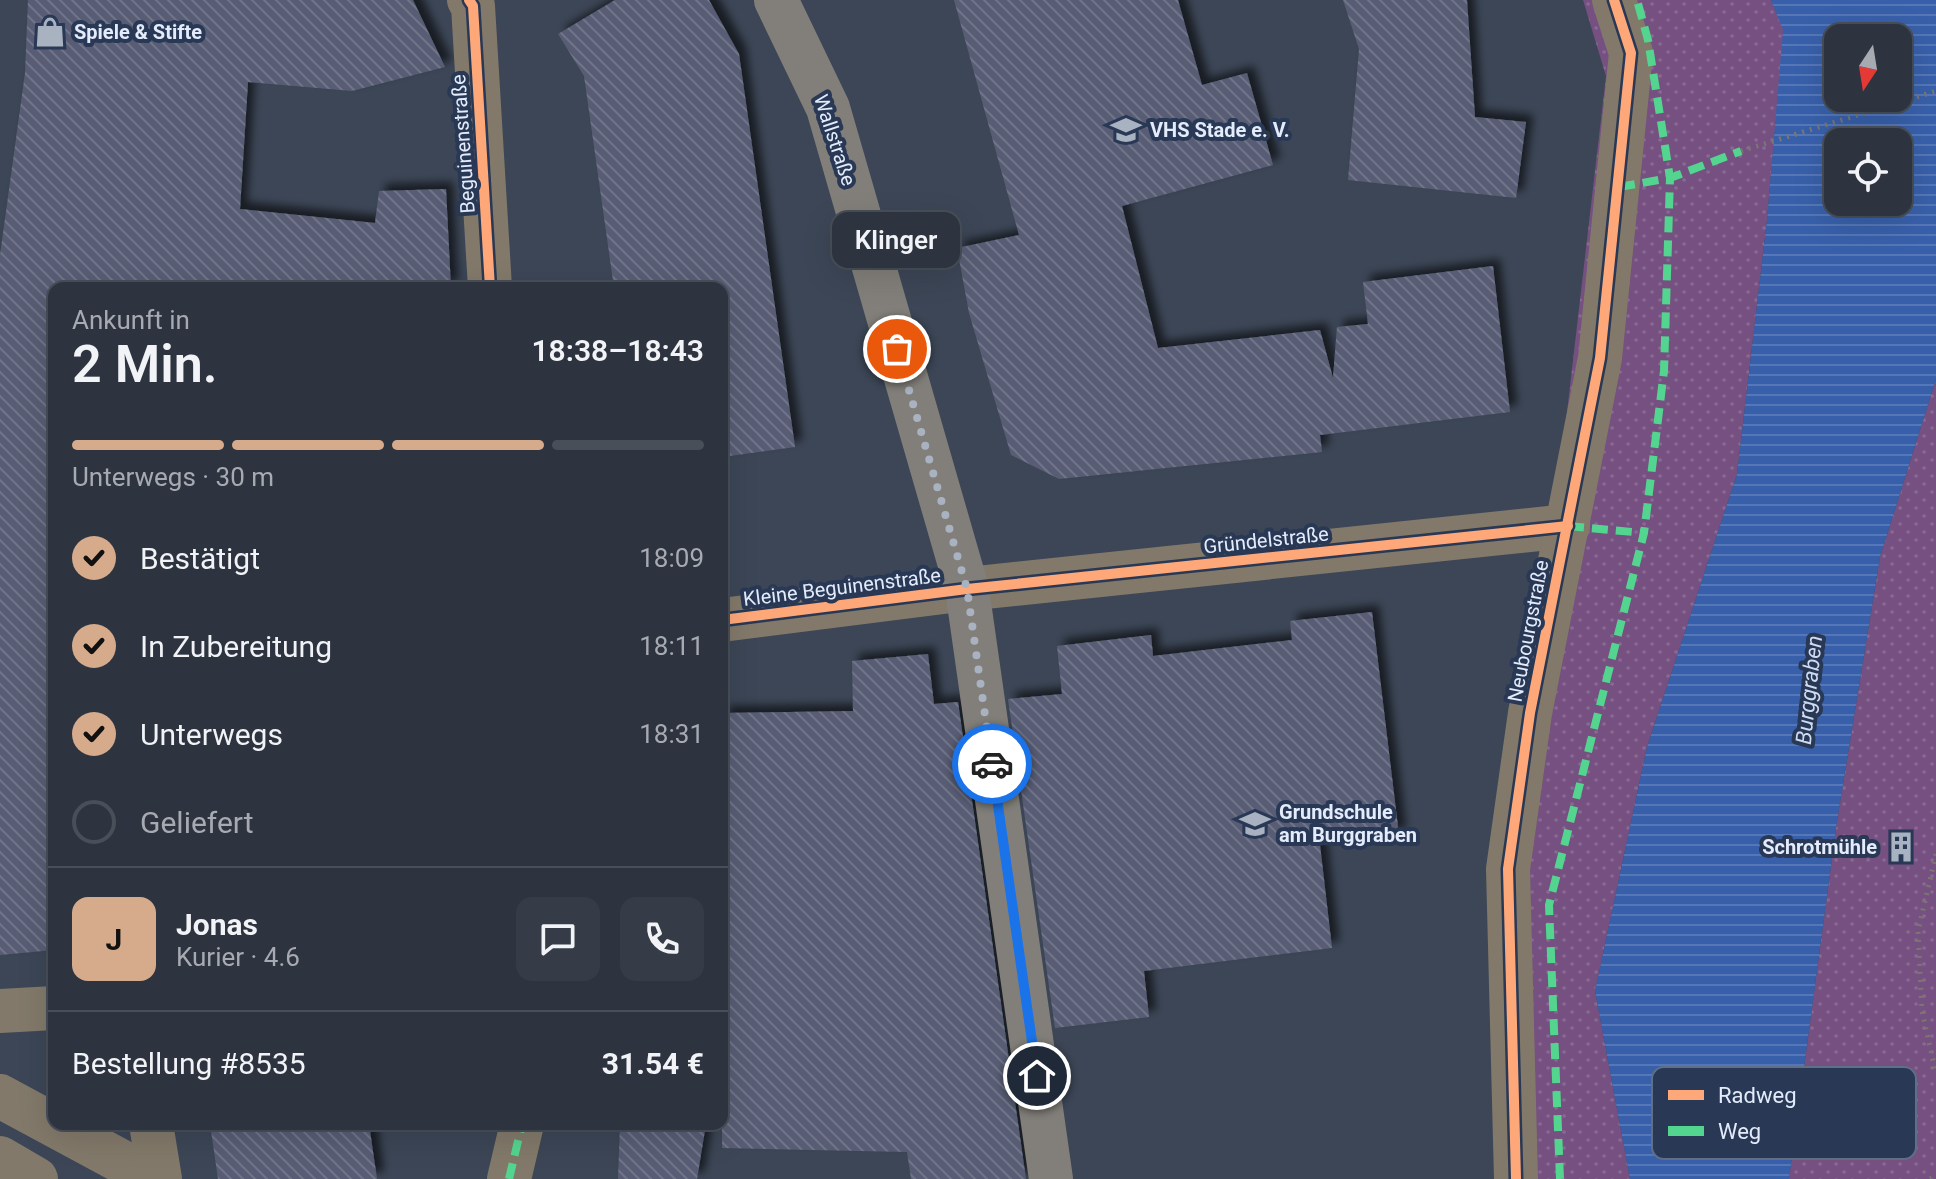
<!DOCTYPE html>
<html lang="de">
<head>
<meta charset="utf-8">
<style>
	:root { --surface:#2d3440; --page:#353c47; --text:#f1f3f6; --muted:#a7aab1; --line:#484f59; --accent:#d6ab8b }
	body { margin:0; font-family:Roboto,sans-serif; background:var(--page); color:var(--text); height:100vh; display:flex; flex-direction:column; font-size:30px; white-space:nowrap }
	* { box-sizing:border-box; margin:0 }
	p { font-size:26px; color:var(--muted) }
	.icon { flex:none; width:44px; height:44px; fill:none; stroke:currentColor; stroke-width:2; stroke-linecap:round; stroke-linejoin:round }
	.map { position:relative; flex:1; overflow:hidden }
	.details { position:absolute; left:48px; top:282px; width:680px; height:848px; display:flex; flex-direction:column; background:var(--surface); border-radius:16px; box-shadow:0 8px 32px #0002,0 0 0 2px var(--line) }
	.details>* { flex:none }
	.needle { width:52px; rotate:192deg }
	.controls { position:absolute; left:1824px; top:24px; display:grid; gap:16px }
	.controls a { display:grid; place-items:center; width:88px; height:88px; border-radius:16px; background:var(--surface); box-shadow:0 8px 32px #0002,0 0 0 2px var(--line); font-size:40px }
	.pin { position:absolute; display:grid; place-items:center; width:68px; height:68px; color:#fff; margin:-34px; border:4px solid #fff; border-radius:50%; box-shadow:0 2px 8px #0007 }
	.courier { position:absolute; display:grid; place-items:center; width:80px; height:80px; margin:-40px; border:6px solid #1a73e8; border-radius:50%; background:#fff; color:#222; box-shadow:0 2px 10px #0007 }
	.bubble { position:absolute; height:56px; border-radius:16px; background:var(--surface); box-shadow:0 8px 32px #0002,0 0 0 2px var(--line); font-size:26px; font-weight:600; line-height:56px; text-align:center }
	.head em { font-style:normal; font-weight:600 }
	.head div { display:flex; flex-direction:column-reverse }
	.head { display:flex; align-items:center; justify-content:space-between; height:136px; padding:0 24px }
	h1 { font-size:52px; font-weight:600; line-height:60px }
	.bar { display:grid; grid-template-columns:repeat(4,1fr); gap:12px 8px; align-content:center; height:96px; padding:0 24px }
	.bar i { height:10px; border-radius:6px; background:var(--line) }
	.bar .active { background:var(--accent) }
	.bar p { grid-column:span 4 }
	.line { display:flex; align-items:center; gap:20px; padding:0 24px; border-top:2px solid var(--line) }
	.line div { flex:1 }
	.round { display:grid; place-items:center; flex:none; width:84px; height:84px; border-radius:16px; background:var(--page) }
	ol { padding:0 24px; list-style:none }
	li { display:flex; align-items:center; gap:24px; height:88px }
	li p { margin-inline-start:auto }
	li .icon { padding:8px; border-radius:50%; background:var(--accent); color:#111; stroke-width:4 }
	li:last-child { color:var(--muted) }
	li i { width:44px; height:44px; border:4px solid var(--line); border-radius:50% }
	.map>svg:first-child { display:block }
	.green { fill:url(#green-dots) }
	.water { fill:url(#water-rules); fill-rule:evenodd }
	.building { fill:url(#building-back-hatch); filter:url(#shadow) }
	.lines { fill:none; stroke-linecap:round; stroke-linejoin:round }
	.path { stroke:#7a7772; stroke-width:5; stroke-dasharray:2 6; stroke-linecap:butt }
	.minor { stroke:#82796a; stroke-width:44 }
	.major { stroke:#827f7a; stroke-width:44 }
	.quiet { stroke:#53d58f; stroke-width:8; stroke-dasharray:16 8; stroke-linecap:butt }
	.cycleway-casing { stroke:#283855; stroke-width:15 }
	.cycleway { stroke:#fea87a; stroke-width:10 }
	.done { stroke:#a9b2c1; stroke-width:8; stroke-dasharray:0 14.4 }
	.route { stroke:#1a73e8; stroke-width:10 }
	.labels { text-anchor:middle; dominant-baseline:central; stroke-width:8; stroke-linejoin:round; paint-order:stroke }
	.poi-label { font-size:20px; font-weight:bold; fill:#e4ecfb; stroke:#283855; text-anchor:start }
	.street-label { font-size:20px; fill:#e4ecfb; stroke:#283855 }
	.water-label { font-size:22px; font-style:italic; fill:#cedbf1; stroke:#283855 }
	.key { fill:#283855; stroke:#606e87; stroke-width:2 }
	.key-label { font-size:22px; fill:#e4ecfb }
</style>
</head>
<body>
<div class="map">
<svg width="1936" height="1179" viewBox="0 0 1936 1179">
	<defs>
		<pattern id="green-dots" width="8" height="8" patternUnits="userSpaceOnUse" patternTransform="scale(2)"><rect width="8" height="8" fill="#755080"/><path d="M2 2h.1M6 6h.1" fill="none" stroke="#886993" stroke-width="1.8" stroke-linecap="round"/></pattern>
		<pattern id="water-rules" width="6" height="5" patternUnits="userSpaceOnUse" patternTransform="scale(2)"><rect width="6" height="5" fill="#3860aa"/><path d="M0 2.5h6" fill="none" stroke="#5577b7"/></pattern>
		<pattern id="building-back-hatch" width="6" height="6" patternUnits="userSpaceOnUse" patternTransform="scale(2)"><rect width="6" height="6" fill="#585d74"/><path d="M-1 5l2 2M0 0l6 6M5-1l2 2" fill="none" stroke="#707489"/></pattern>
		<filter id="shadow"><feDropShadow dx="7" dy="-7" stdDeviation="4" flood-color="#0009"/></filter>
	</defs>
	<rect width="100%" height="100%" fill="#3c4656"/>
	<g class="green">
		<path d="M1583,0H1771L1784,30L1767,220L1737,474L1647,747L1595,991L1630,1179H1531L1515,791L1557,498L1606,76Z"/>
		<path d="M1936,379V1179H1789L1837,821L1880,557Z"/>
	</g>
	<path class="water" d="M1771,0H1936V379L1880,557L1837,821L1789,1179H1630L1595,991L1647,747L1737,474L1767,220L1783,30ZM1838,38H1898V98H1838ZM1838,142H1898V202H1838Z"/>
	<g class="building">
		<path d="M28,0H413L445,67L352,91L248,82L240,209L375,223L379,191L446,189L451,288H54V950L0,955V255L25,73Z"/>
		<path d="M615,0H709L739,54L795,447L722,457V288H614L584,76L558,34Z"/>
		<path d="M954,0H1178L1202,85L1247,73L1273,165L1122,206L1158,348L1320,330L1333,378L1337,327L1368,324L1363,282L1493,266L1510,412L1320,435L1322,452L1059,479L1011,455L969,313L957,248L1019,235Z"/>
		<path d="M1343,0H1467L1475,117L1526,122L1516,198L1348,180L1359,49Z"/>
		<path d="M1372,612L1399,835L1320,845L1332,948L1144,971L1149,1017L1055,1028L1008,699L1062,694L1057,646L1151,635L1153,656L1292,640L1290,621Z"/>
		<path d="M928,654L934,704L958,702L1026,1179H911L907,1152L722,1148V713L853,711L852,661Z"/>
		<path d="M210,1124H369L377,1179H218Z"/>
		<path d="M620,1124H706L697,1179H618Z"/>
	</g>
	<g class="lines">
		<g class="path">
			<path d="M1741,151L1936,91"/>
			<path d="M1936,854L1918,931L1922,1011L1936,1074"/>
			<path d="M1930,1179L1936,1176"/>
		</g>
		<g class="minor">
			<path d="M469,0L473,6L490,288"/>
			<path d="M722,620L967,589L1568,526"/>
			<path d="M0,1011L54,1008"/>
			<path d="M0,1096L154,1179"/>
			<path d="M151,1124L160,1179"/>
			<path d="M0,1158L36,1179"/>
			<path d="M509,1179L522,1124"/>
			<path d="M1516,1179L1508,869L1530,713L1600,358L1631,53L1614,0"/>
		</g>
		<path class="major" d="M776,0L828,108L967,589L1051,1179"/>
		<g class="quiet">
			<path d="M1619,187L1670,178L1741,151"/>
			<path d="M1568,526L1644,533"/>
			<path d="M509,1179L522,1124"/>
			<path d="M1560,1179L1549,905L1644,533L1664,371L1670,178L1648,40L1637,0"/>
		</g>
		<g class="cycleway-casing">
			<g id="cycleway">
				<path d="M469,0L473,6L490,288"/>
				<path d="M722,620L967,589L1568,526"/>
				<path d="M1516,1179L1508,869L1530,713L1600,358L1631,53L1614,0"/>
			</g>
		</g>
		<use href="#cycleway" class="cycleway"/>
	</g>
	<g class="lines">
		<path class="done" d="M897,349L967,589L992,764"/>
		<path class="route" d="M992,764L1037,1076"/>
	</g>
	<defs>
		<g id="shop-bare" transform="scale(2.4)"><path d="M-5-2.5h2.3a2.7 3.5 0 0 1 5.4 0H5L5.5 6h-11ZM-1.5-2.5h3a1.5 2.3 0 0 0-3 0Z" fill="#a9b2c1" stroke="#283855" stroke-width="2.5" paint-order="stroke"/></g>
		<g id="university-bare" transform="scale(2.4)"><path d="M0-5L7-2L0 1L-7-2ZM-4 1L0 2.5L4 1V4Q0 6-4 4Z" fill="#a9b2c1" stroke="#283855" stroke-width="2.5" paint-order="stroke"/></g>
		<g id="school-bare" transform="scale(2.4)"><path d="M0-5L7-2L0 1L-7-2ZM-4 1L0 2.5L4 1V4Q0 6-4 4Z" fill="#a9b2c1" stroke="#283855" stroke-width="2.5" paint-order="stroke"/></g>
		<g id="building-bare" transform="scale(2.4)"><path d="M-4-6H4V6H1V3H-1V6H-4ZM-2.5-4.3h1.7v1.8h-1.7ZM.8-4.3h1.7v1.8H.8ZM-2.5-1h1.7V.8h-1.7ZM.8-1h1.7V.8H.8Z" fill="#a9b2c1" stroke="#283855" stroke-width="2.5" paint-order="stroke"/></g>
	</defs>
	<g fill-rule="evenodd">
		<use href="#shop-bare" x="50" y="32"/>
		<use href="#university-bare" x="1126" y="130"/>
		<use href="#school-bare" x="1255" y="824"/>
		<use href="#building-bare" x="1901" y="847"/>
	</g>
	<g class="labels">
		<g class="poi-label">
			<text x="74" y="32">Spiele &amp; Stifte</text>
			<text x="1150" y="130">VHS Stade e. V.</text>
			<text x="1279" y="812">Grundschule<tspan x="1279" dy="23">am Burggraben</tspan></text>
			<text x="1877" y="847" text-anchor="end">Schrotmühle</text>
		</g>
		<g class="street-label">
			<text transform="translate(835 140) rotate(72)">Wallstraße</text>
			<text transform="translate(463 144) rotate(-94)">Beguinenstraße</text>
			<text transform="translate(1266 540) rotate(-6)">Gründelstraße</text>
			<text transform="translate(842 587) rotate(-7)">Kleine Beguinenstraße</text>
			<text transform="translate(1528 631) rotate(-79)">Neubourgstraße</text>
		</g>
		<g class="water-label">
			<text transform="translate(1809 690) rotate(-84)">Burggraben</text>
		</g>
	</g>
	<rect x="1652" y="1067" width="264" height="92" rx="12" class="key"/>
	<rect x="1668" y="1090" width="36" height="10" fill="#fea87a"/>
	<rect x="1668" y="1126" width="36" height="10" fill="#53d58f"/>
	<g class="key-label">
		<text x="1718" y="1103">Radweg</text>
		<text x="1718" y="1139">Weg</text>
	</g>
</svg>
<div class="controls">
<a><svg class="needle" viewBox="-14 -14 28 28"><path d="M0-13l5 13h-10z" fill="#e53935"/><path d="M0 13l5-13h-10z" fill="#a7aab1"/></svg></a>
<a><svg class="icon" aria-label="locate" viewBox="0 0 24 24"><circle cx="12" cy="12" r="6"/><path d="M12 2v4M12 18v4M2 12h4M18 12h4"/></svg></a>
</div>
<div class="pin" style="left:897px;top:349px;background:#ea580c"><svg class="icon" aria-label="bag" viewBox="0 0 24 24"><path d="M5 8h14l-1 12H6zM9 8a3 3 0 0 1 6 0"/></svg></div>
<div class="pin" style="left:1037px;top:1076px;background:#1f2937"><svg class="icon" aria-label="home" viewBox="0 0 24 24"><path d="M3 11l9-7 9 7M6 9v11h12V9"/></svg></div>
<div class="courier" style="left:992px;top:764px"><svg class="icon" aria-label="car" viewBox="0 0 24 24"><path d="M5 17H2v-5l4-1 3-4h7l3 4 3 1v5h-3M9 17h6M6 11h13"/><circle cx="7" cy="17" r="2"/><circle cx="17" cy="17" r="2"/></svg></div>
<div class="bubble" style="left:832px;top:212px;width:128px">Klinger</div>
<section class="details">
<div class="head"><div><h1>2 Min.</h1><p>Ankunft in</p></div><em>18:38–18:43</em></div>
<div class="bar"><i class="active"></i><i class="active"></i><i class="active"></i><i></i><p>Unterwegs · 30 m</p></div>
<ol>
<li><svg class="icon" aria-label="check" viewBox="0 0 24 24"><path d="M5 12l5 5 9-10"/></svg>Bestätigt<p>18:09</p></li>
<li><svg class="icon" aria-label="check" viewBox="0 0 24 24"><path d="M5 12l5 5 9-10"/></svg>In Zubereitung<p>18:11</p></li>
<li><svg class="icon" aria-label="check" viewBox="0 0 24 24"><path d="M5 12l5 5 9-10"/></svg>Unterwegs<p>18:31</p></li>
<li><i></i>Geliefert</li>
</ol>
<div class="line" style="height:144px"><b class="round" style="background:var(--accent);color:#111">J</b><div><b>Jonas</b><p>Kurier · 4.6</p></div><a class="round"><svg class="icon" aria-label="chat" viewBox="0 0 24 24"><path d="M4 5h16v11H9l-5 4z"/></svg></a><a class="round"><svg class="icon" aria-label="phone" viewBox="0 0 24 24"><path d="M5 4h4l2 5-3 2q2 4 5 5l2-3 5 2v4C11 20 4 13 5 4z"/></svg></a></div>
<div class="line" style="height:104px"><div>Bestellung #8535</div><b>31.54 €</b></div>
</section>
</div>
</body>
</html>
